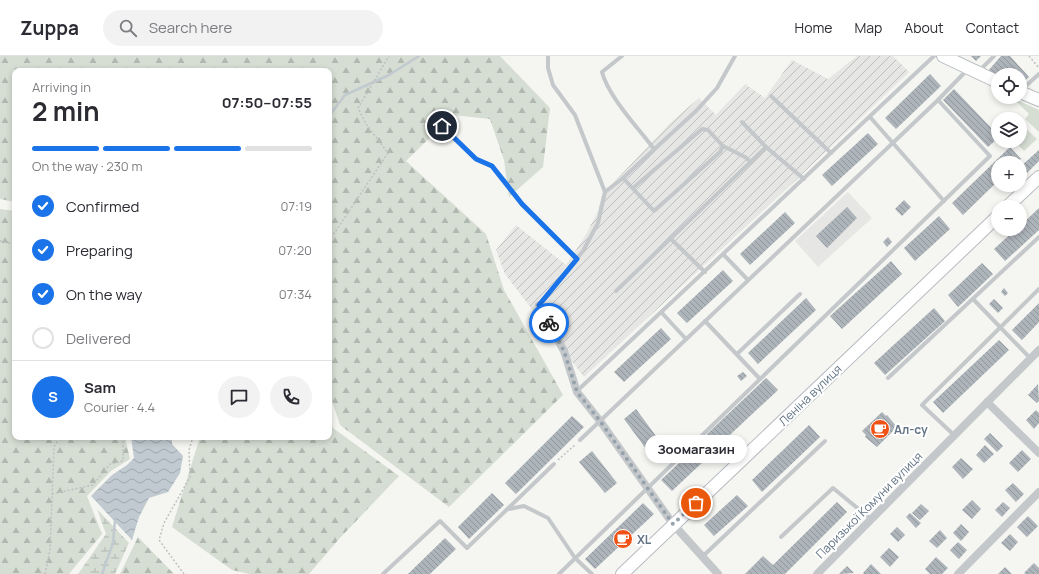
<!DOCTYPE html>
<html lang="en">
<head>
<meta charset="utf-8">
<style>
	:root { --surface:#fff; --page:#f2f2f3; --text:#2b2b33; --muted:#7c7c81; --line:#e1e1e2; --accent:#1a73e8 }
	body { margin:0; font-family:Manrope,sans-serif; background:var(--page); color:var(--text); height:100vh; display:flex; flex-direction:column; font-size:15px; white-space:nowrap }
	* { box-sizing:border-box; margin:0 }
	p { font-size:13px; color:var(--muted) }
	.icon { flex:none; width:22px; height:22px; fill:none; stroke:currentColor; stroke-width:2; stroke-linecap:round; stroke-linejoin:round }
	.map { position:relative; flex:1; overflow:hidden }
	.details { position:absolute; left:12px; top:12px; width:320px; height:372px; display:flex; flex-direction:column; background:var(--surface); border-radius:8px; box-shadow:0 2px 6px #0003 }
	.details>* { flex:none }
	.fabs { position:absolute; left:991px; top:12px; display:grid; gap:8px }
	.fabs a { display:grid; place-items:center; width:36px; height:36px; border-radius:50%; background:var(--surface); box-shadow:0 2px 6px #0003; font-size:20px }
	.pin { position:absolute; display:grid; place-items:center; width:34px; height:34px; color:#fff; margin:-17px; border:2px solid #fff; border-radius:50%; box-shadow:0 1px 4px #0007 }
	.courier { position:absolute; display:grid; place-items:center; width:40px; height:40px; margin:-20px; border:3px solid #1a73e8; border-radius:50%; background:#fff; color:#222; box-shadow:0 1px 5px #0007 }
	.bubble { position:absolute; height:28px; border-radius:14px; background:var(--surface); box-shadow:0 2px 6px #0003; font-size:13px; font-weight:700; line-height:28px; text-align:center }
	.overview em { font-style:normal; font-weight:700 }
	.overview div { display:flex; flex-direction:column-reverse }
	.overview { display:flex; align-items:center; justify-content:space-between; height:68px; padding:0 20px }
	h1 { font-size:26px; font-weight:700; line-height:30px }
	.bar { display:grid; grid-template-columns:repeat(4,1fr); gap:6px 4px; align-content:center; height:48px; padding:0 20px }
	.bar i { height:5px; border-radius:3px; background:var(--line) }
	.bar .current { background:var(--accent) }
	.bar p { grid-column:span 4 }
	.line { display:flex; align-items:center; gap:10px; padding:0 20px; border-top:1px solid var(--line) }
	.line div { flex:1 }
	.round { display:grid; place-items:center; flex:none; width:42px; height:42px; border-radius:21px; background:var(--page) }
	ol { padding:0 20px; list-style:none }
	li { display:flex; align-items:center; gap:12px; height:44px }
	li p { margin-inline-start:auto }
	li .icon { padding:4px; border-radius:50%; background:var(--accent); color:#fff; stroke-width:4 }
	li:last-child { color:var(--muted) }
	li i { width:22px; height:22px; border:2px solid var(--line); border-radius:50% }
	header { display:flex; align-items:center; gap:24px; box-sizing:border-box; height:56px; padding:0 20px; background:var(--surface); border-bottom:1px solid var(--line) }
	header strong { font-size:19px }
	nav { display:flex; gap:22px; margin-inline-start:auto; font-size:14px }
	.search { width:280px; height:36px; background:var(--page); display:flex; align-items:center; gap:10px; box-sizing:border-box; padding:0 14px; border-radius:22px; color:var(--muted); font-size:15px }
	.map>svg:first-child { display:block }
	.built { fill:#e6e7e5 }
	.industrial { fill:url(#industrial-furrows) }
	.grass { fill:#d6ddd2 }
	.forest { fill:url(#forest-firs) }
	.wetland { fill:url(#wetland-marsh) }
	.water { fill:url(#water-waves) }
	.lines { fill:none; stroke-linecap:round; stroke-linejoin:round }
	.stream { stroke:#c0cad0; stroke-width:2.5 }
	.building { fill:url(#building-back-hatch) }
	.secondary-casing { stroke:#b6bbc0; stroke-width:14 }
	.path { stroke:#bec0c2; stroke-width:1.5; stroke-dasharray:2 2; stroke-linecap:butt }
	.lane { stroke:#c4c8cb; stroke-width:4 }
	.street { stroke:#c4c8cb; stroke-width:8 }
	.secondary { stroke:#fff; stroke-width:12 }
	.done { stroke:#95a2ab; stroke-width:4; stroke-dasharray:0 7.2 }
	.route { stroke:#1a73e8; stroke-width:5 }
	.labels { text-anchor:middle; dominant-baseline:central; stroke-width:4; stroke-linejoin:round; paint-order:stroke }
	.street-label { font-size:12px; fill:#627485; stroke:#fff }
	.poi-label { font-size:12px; font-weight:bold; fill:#627485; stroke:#fff; text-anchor:start }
</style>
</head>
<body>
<header>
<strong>Zuppa</strong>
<div class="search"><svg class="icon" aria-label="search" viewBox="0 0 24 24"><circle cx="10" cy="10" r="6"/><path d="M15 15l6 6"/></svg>Search here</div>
<nav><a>Home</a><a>Map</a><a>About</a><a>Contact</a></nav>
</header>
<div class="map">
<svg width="1039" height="518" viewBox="0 0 1039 518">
	<defs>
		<pattern id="industrial-furrows" width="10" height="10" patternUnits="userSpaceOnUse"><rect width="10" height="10" fill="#e6e7e5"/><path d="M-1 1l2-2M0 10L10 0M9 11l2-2" fill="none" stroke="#bec0bf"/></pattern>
		<pattern id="forest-firs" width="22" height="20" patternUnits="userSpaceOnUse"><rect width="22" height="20" fill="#d6ddd2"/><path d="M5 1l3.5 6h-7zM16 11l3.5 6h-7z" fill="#b1b8b0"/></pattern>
		<pattern id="wetland-marsh" width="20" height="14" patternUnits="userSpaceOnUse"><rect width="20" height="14" fill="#d6ddd2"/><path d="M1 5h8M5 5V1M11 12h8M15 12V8" fill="none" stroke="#b1b8b0"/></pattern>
		<pattern id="water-waves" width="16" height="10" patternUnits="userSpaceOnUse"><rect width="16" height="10" fill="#c0cad0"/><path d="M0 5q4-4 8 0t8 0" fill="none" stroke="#9fa9ae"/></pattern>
		<pattern id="building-back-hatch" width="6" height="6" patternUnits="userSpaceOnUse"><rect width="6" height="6" fill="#adb4ba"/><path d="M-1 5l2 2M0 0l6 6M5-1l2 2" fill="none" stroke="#90979d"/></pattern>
	</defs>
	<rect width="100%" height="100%" fill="#f5f6f1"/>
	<path class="built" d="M848,136L872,162L818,211L795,185Z"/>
	<path class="industrial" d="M857,0H893L909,16L795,125L584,321L505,218L496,194L516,169L566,209L584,182L598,155L602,139L670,67L699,42L716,59L745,28L765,42L792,4L828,23Z"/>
	<g class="grass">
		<path d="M1017,44L1039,54V76L1025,63L1029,58L1016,45Z"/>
		<path d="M1020,67L1037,83L1024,95L1014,85H1020Z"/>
	</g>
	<g class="forest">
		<path d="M0,0H500L550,52L543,111L509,141L504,104L490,63L453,59L406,105L486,178L504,234L563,339L449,451L340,369L329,336V15H15V146L0,143Z"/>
		<path d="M0,153L15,155V381H125L130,403L111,415L87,440L102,478L69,518H0Z"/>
		<path d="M329,363L333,372L399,420L339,483L309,518H250L232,514L172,471L200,381H329Z"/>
		<path d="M138,481L174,518H120Z"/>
	</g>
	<path class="wetland" d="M97,453L129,487L115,518H78L106,478Z"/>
	<path class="water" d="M131,381H172V388L183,400L180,417L168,436L149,442L139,461L132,484L91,440L112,419L127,409L134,402Z"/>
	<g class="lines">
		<g class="stream">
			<path d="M329,60L345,39L389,19L419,0"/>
			<path d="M102,518L113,487L115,464"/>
		</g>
	</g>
	<g class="building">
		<path d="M971,0H981L976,5Z"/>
		<path d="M1001,0H1010L1029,21L1020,29V19H998V21L988,15Z"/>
		<path d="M930,18L941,30L896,73L885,62Z"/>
		<path d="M954,33L998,79V82L988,91L943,44Z"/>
		<path d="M868,77L878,88L832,130L822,119Z"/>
		<path d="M1010,91L1021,103L1017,107H998V125L963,159L952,147Z"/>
		<path d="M1039,94V105L1027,117L1021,110Z"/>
		<path d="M904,144L911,151L902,160L895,153Z"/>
		<path d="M847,151L857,162L827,192L816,180Z"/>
		<path d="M1039,152V174L1005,205L994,193L1016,173H1020V170Z"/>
		<path d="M785,156L795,167L750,209L740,198Z"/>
		<path d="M939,160L950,173L915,205L904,192Z"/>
		<path d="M888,181L892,186L887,191L883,186Z"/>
		<path d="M891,205L902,218L842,273L830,260Z"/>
		<path d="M982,207L993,218L958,251L948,239Z"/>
		<path d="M723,214L733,225L687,267L677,257Z"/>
		<path d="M1004,232L1008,237L1005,240L1001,236Z"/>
		<path d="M806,242L816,254L758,308L748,297Z"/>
		<path d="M994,243L1003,252L998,257L989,248Z"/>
		<path d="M1039,247V266L1022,284L1012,274Z"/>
		<path d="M934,252L945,265L885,319L874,307Z"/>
		<path d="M661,272L671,283L624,326L614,316Z"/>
		<path d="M999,284L1009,294L943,357L933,346Z"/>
		<path d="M743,316L747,320L741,325L737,320Z"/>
		<path d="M766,322L778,334L718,390L707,378Z"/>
		<path d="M1038,328L1039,345L1037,347L1028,339Z"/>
		<path d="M636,353L665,392L652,401L624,363Z"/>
		<path d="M1036,354L1039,357V367L1034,373L1026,364Z"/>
		<path d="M882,356L886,360L887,359L897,371L877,391L865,381L866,379L862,375Z"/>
		<path d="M572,360L584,371L516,438L505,427Z"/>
		<path d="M809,369L820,381L762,436L752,424Z"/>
		<path d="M990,377L1003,390L997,396L984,383Z"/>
		<path d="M985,389L994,398L984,407L976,399Z"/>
		<path d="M694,393L705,404L672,435L661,424Z"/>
		<path d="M1022,394L1031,403L1018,416L1009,407Z"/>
		<path d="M592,395L617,427L605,437L579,406Z"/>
		<path d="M961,402L973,413L963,423L952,411Z"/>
		<path d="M1013,427L1024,438L1016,446L1005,434Z"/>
		<path d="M492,437L504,449L469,483L458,471Z"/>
		<path d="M737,439L748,450L714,480L704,469Z"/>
		<path d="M972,444L981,453L972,463L962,454Z"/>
		<path d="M837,446L847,456L785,518H745L763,500L773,509Z"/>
		<path d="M1003,446L1010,452L1002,461L995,454Z"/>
		<path d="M643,447L654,458L595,513L585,503Z"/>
		<path d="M921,448L929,455L920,464L912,457Z"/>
		<path d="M910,457L921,467L916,472L906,461Z"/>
		<path d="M1028,460L1038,470L1027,481L1017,471Z"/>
		<path d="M961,468L969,476L961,485L953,477Z"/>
		<path d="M897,471L905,479L898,486L890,478Z"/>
		<path d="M940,474L947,482L937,492L929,485Z"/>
		<path d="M1010,478L1018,486L1010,495L1001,487Z"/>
		<path d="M445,482L456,493L430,518H408Z"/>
		<path d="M958,486L967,494L959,503L950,494Z"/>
		<path d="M889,492L899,501L890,511L880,501Z"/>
		<path d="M936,501L948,512L942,518H930L925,513Z"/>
		<path d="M1034,507L1039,512V518H1026L1024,517Z"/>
		<path d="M871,508L881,518H864L863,517Z"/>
		<path d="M847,510L854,517L839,518Z"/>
		<path d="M1005,511L1012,518H998Z"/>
	</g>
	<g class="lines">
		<g class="secondary-casing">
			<g id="secondary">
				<path d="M943,0L998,26"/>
				<path d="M1020,36L1039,44"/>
				<path d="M1007,151L1039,121"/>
				<path d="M622,518L998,160"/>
			</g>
		</g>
		<g class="path">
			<path d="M1029,0L1039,12"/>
			<path d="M0,185L15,188"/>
			<path d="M329,185L388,97L366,68L358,52L389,0"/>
			<path d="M558,404L576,388"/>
			<path d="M52,438L93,429L110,408L123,405V386L120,381"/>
			<path d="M45,518L50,494L54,391L60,381"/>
			<path d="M184,518L159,484L164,467L190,421L189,394L193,381"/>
		</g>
		<g class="lane">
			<path d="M622,0L602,16C608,40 639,73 654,93"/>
			<path d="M979,15L994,0"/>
			<path d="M1020,35L1039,18"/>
			<path d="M771,40L831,97"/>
			<path d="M870,61L944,145"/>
			<path d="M742,66L766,91L804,123"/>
			<path d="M442,70L476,103L492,110L522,148L577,203"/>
			<path d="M723,90L745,101L751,106"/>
			<path d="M623,122L654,155L720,96L723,90L708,74L702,73L633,132"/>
			<path d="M605,136L623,122L696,55L717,32L735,0"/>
			<path d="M671,183L705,216"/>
			<path d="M724,199L748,224"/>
			<path d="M616,235L766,91"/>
			<path d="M973,243L1031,303"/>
			<path d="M539,249L583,195L598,167L605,136L575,59L553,29L548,12V0"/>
			<path d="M662,257L686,283"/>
			<path d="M705,265L760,323"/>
			<path d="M737,298L800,238"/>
			<path d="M888,322L1039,181"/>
			<path d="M577,335L934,0"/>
			<path d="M954,379L922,349L1039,233"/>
			<path d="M580,384L938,44L967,14"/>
			<path d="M509,453L524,450L548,462L575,502L592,518"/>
			<path d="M781,481L833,432L872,464"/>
			<path d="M702,501L825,385"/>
			<path d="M383,518L440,465L467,492L554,408"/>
			<path d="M559,518L990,100L938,44"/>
		</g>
		<g class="street">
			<path d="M539,249L564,295L577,336L600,365L673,468L718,518"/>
			<path d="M987,346L1039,397"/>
			<path d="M817,518L1039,294"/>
			<path d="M958,518L1039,436"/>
		</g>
		<use href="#secondary" class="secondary"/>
	</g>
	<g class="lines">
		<path class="done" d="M549,267L564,295L577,336L600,365L673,468L696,447"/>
		<path class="route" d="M442,70L476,103L492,110L522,148L577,203L539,249L549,267"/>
	</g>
	<defs>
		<g id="cafe-disc" transform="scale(1)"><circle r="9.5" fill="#f15115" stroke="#fff"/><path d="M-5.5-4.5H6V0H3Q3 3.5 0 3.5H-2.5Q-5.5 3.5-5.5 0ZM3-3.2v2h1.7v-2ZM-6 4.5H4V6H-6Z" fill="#fff"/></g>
	</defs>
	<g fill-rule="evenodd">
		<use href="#cafe-disc" x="880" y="373"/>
		<use href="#cafe-disc" x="623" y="483"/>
	</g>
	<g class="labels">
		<g class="street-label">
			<text transform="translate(810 339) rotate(-44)">Леніна вулиця</text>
			<text transform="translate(869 449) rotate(-45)">Паризької Комуни вулиця</text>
		</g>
		<g class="poi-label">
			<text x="894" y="373">Ал-су</text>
			<text x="637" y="483">XL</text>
		</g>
	</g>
</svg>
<div class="fabs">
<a><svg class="icon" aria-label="locate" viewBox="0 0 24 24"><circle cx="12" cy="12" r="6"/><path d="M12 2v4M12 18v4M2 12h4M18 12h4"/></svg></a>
<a><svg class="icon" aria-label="layers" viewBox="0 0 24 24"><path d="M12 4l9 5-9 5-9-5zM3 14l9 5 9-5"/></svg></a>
<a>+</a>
<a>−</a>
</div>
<div class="pin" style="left:696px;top:447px;background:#ea580c"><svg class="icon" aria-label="bag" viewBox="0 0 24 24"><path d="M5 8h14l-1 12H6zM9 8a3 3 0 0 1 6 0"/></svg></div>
<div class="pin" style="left:442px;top:70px;background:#1f2937"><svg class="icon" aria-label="home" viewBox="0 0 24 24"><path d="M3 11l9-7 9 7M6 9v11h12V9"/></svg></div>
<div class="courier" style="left:549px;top:267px"><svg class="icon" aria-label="bike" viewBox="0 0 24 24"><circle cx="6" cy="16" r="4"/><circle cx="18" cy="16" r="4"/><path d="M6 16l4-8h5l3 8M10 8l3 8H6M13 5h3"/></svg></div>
<div class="bubble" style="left:645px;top:379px;width:102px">Зоомагазин</div>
<section class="details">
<div class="overview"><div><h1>2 min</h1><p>Arriving in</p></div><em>07:50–07:55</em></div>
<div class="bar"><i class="current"></i><i class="current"></i><i class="current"></i><i></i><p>On the way · 230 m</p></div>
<ol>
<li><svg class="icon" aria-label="check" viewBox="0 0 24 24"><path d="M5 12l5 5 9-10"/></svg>Confirmed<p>07:19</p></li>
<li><svg class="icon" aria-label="check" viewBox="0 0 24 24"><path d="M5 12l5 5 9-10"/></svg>Preparing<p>07:20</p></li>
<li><svg class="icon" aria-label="check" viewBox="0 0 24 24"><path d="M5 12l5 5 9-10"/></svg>On the way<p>07:34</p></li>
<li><i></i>Delivered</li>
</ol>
<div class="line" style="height:72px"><b class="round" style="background:var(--accent);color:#fff">S</b><div><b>Sam</b><p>Courier · 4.4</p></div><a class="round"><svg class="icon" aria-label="chat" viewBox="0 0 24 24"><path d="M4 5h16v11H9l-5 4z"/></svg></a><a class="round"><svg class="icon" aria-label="phone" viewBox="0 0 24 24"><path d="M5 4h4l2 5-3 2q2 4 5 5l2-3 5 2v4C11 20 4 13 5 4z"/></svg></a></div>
</section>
</div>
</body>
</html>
